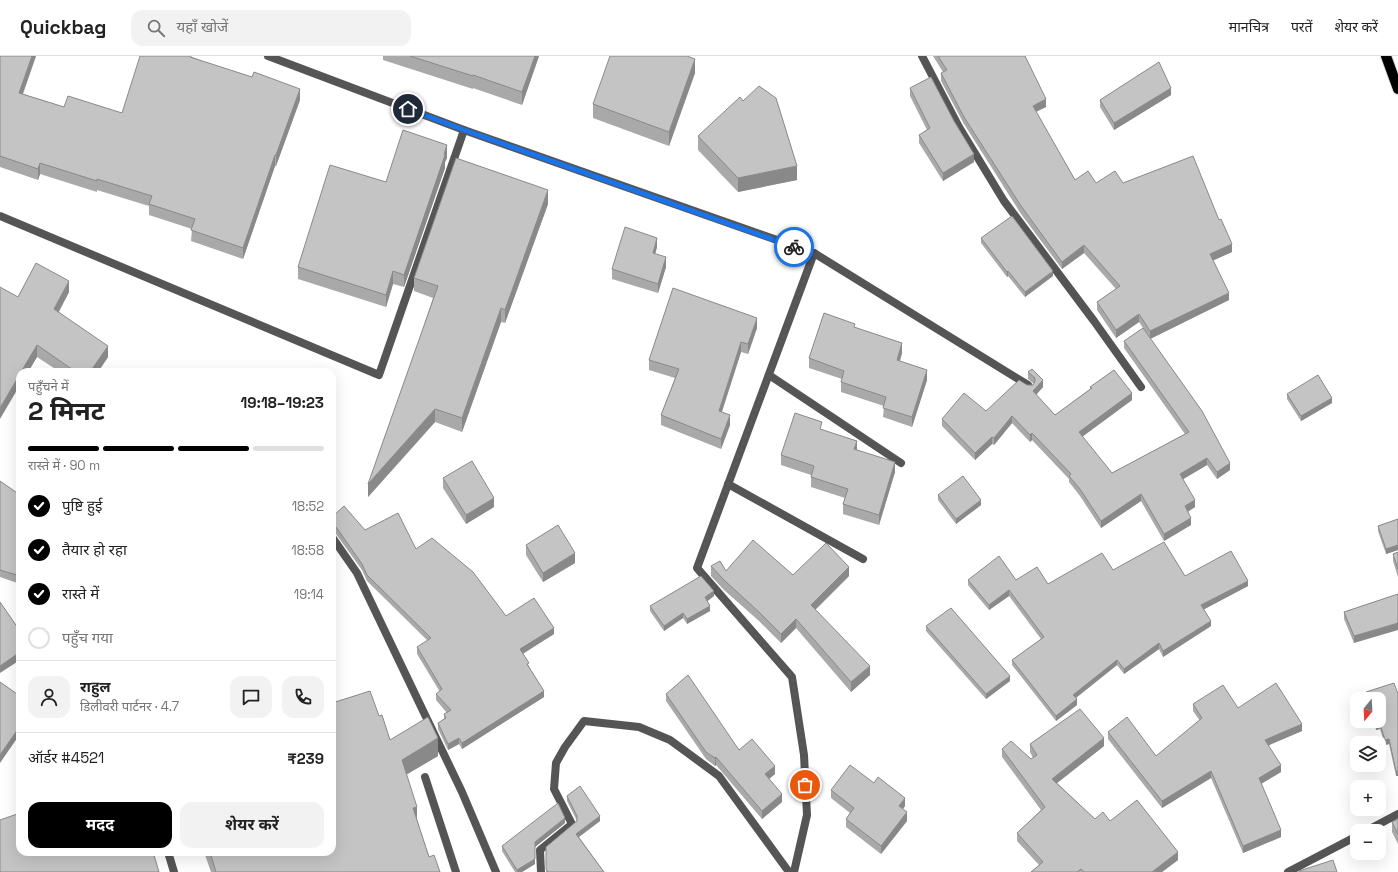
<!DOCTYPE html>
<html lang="hi">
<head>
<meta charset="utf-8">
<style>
	:root { --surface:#fff; --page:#f2f2f2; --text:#222; --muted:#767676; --line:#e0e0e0; --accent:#000 }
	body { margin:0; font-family:"Space Grotesk","Noto Sans Devanagari",sans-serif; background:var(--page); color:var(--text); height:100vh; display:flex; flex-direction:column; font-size:15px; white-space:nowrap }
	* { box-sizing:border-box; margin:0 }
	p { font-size:13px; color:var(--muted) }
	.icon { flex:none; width:22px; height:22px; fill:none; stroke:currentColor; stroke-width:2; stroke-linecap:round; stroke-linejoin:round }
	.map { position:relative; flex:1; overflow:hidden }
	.side { position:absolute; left:16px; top:312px; width:320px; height:488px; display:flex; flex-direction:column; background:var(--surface); border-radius:12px; box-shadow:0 4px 16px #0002 }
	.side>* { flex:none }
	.needle { width:26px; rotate:198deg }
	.fabs { position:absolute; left:1350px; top:636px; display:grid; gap:8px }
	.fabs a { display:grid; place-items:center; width:36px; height:36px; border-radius:8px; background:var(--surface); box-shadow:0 4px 16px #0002; font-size:20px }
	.pin { position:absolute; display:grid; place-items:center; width:34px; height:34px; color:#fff; margin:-17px; border:2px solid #fff; border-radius:50%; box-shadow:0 1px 4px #0007 }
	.courier { position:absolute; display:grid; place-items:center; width:40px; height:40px; margin:-20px; border:3px solid #1a73e8; border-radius:50%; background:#fff; color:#222; box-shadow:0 1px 5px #0007 }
	.summary em { font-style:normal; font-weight:700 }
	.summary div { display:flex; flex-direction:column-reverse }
	.summary { display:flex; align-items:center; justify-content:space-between; height:68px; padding:0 12px }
	h1 { font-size:26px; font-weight:700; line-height:30px }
	.bar { display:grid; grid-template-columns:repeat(4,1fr); gap:6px 4px; align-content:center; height:48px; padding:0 12px }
	.bar i { height:5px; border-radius:3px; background:var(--line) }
	.bar .current { background:var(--accent) }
	.bar p { grid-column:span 4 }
	.line { display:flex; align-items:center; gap:10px; padding:0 12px; border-top:1px solid var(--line) }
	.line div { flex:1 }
	.round { display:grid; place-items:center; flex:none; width:42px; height:42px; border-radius:12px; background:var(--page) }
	ol { padding:0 12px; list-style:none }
	li { display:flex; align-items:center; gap:12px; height:44px }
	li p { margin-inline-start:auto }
	li .icon { padding:4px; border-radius:50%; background:var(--accent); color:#fff; stroke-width:4 }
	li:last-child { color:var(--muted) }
	li i { width:22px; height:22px; border:2px solid var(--line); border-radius:50% }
	.button { display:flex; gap:8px; margin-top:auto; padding:8px 12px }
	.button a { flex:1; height:46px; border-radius:12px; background:var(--accent); color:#fff; font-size:16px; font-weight:700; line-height:46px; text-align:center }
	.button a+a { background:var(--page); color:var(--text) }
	header { display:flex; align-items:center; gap:24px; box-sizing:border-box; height:56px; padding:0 20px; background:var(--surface); border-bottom:1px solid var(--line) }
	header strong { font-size:19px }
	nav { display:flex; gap:22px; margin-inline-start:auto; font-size:14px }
	.search { width:280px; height:36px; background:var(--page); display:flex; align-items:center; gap:10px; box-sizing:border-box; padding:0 14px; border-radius:12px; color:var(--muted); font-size:15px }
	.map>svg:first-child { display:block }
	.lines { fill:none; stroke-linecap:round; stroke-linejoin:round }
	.primary-casing { stroke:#dbdbdb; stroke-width:12 }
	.street { stroke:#555; stroke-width:8 }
	.primary { stroke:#000; stroke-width:10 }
	.wall { fill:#a9a9a9 }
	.shaded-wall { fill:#898989 }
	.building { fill:#c4c4c4; stroke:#898989 }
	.done { stroke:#595959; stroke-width:4; stroke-dasharray:0 7.2 }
	.route { stroke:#1a73e8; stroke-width:5 }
</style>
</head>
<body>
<header>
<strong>Quickbag</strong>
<div class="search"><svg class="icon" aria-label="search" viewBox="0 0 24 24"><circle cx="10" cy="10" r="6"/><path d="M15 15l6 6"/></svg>यहाँ खोजें</div>
<nav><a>मानचित्र</a><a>परतें</a><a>शेयर करें</a></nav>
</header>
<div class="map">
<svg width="1398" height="816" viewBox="0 0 1398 816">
	<rect width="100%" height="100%" fill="#fff"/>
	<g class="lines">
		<g class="primary-casing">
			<path id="primary" d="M1386,0L1398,33"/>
		</g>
		<g class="street">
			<path d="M268,0L464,74L814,197L1028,329"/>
			<path d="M922,0L959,71L1004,145L1094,265L1141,331"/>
			<path d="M0,160L379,319L464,74"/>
			<path d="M769,319L901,407"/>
			<path d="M728,428L863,503"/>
			<path d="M332,481L357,517L462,736L496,816"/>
			<path d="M425,721L456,816"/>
			<path d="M1366,775L1398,758"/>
			<path d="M168,796L174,816"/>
			<path d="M541,816L540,794L572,768L554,733L556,707L565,691L584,665L639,671L670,684L719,720L789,816"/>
			<path d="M794,816L807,759L804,699L792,621L697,512L814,197"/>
			<path d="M1288,816L1357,780"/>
		</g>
		<use href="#primary" class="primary"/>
	</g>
	<g class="wall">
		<path d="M0,0H36L23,38L64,51L122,57L192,0V1L300,44L276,110H275L243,203L191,185L192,173L149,159V150L97,134V136L40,118L38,124L0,111Z"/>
		<path d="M383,0H539L522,49L473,32V33L383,4Z"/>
		<path d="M933,0H1025L1046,51L1036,56L1075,124L1096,127H1123L1219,164L1232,196L1213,204L1229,244L1150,283L1230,414L1217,423L1207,409L1183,423L1195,451L1188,456L1191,469L1164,485L1141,445L1101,472L1080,440L1069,426V423L1032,384L1030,386L1012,367L994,389L992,388L975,404L942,370V363L986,355L1027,329H1033L1034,328L1028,323V316L1032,313L1043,331L1036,339L1055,359L1090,333V331L1132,344L1082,381L1112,417L1185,378L1124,292V285L1150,282L1139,266L1116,282L1097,254V246L1116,233L1084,197L1062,213L1021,158L964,68L941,25V17L943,16Z"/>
		<path d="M695,17L669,90L593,62V48Z"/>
		<path d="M910,32L974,106L943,125L919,87V79L927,74L910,40Z"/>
		<path d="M1171,39L1114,74L1100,51V44Z"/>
		<path d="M698,80L797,124L738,136L698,94Z"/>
		<path d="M447,102L445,106V112L404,231L393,228L386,251L298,223V211L386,126Z"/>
		<path d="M548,148L505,267L501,266L462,376L435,366L368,441L433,242L414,235V222Z"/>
		<path d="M981,182L1053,220L1025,241L1008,220L1007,221L981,187Z"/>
		<path d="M657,191L655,198L666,211L658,237L612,223V213Z"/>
		<path d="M69,236L59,256L108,301L98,316H60L37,301L28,316H20L18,241Z"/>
		<path d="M757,272L748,298L741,296L722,356L730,369L721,393L661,369V359L675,322L649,314V304Z"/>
		<path d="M855,272L902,297L900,305L927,324L912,371L883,361L884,350L841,336V326L842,323L809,312V302Z"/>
		<path d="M1287,338L1332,347L1301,365L1287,343Z"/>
		<path d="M822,373L895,416L879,469L843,458V448L845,442L811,431V419L781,409V399Z"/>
		<path d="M443,422L494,451L466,468L443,432Z"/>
		<path d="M0,425L20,439V528L0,521Z"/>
		<path d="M938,439L981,449L956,468L938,444Z"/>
		<path d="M332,461L416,493L506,560L554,578L523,598L544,641L462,693L459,688L448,694L438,673V667L444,663V658L447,657L436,644V638L440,636L417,598V591L428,585L367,525L362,514L336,478L332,476Z"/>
		<path d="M1398,463V494L1386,498L1378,475V470Z"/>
		<path d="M526,489L575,507L543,526L526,499Z"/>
		<path d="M1398,496V521L1393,505V498Z"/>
		<path d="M711,510L726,515L793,519L849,520L815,554L870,619L851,636L796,572L781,587L759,565L724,534L711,520Z"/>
		<path d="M1113,514L1185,520L1248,530L1204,553L1211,570L1163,601L1159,593L1124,618L1117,609L1076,642L1077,649L1056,665L1012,609V604L1041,583L1009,540L989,554L968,529V524H1016L1048,528Z"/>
		<path d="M1398,538L1354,587L1344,563V556Z"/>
		<path d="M714,540L707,545L710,555L687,568L683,562L664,575L650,555V550Z"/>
		<path d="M926,570L1010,625L986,643L926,575Z"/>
		<path d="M1366,636L1398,638V720H1396L1389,688L1385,689L1380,673L1376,674L1374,665H1379V643H1367Z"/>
		<path d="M666,638L739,694L775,718L769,723L782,746L762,763L716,709L715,710L706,703L666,645Z"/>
		<path d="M1193,648L1238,652L1302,675L1268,689L1281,716L1261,728L1281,781L1243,797L1211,722L1162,752L1108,683V676L1156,700L1200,665L1193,655Z"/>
		<path d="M379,660L390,684L438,700L406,719L417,764L429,801L440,816H211L204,796H332Z"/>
		<path d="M1030,688L1104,690L1057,727L1095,763L1110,765L1178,804L1162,816H1031L1039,809L1017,785V777L1041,754L1002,701V693L1031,703L1033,702L1030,696Z"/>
		<path d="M874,727L905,750L903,753L907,765L881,798L846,771V763L850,757L831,742V734Z"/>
		<path d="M567,740L600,765L579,781L604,816H546V791L577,765L567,745Z"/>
		<path d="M1398,763V788L1392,776V766Z"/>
		<path d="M565,767L535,791V808L522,816H515L502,795V790Z"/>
	</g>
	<g class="shaded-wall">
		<path d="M32,0H36L19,48V37Z"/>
		<path d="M535,0H539L522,49V36Z"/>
		<path d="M695,3V17L669,90V76Z"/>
		<path d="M1171,32V39L1114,74V67Z"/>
		<path d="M300,33V44L276,110V99Z"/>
		<path d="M1046,43V51L1033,57V50Z"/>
		<path d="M447,89V102L445,106V112L404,231V219Z"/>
		<path d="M974,98V106L943,125V117Z"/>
		<path d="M275,99V110L243,203V192Z"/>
		<path d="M40,107V118L38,124V113Z"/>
		<path d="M797,110V124L738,136V122Z"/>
		<path d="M548,134V148L505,267V254Z"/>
		<path d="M657,182V191L653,206V197Z"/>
		<path d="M1232,188V196L1210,206V198Z"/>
		<path d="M1084,189V197L1062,213V206Z"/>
		<path d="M666,201V211L658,237V228Z"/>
		<path d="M393,215V228L386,251V239Z"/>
		<path d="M1008,215V220L1007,221V216Z"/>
		<path d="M1053,215V220L1025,241V236Z"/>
		<path d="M69,225V236L54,264V253Z"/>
		<path d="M1229,237V244L1150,283V275Z"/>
		<path d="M501,252V266L462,376V362Z"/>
		<path d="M1139,258V266L1116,282V274Z"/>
		<path d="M757,262V272L748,298V288Z"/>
		<path d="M741,286V296L719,364V355Z"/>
		<path d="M902,287V297L897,314V304Z"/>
		<path d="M37,289V301L28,316H21Z"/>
		<path d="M108,290V301L98,316H90Z"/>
		<path d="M927,314V324L912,371V361Z"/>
		<path d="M20,318V329L0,363V352Z"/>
		<path d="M1043,324V331L1033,342V335Z"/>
		<path d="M1132,337V344L1079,383V376Z"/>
		<path d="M1332,342V347L1301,365V360Z"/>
		<path d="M435,353V366L368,441V428Z"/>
		<path d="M730,359V369L721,393V383Z"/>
		<path d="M1012,360V367L994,389V382Z"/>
		<path d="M1032,377V384L1030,386V379Z"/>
		<path d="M992,381V388L975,404V397Z"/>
		<path d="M857,385V394L854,393Z"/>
		<path d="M1207,402V409L1180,425V418Z"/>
		<path d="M895,406V416L879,469V459Z"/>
		<path d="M1230,407V414L1217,423V416Z"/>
		<path d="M1141,438V445L1101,472V465Z"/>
		<path d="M494,442V451L466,468V459Z"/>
		<path d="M981,444V449L956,468V463Z"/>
		<path d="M1195,444V451L1185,457V450Z"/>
		<path d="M1191,462V469L1164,485V478Z"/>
		<path d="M1398,489V494L1386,498V493Z"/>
		<path d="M575,497V507L543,526V517Z"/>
		<path d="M849,511V520L811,558V549Z"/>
		<path d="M1248,525V530L1201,555V549Z"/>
		<path d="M1009,534V540L989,554V549Z"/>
		<path d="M714,535V540L705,547V541Z"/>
		<path d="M710,550V555L687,568V563Z"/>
		<path d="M683,557V562L664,575V570Z"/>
		<path d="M796,563V572L781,587V578Z"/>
		<path d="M1211,565V570L1163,601V595Z"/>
		<path d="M1398,567V574L1354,587V580Z"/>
		<path d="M554,572V578L520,599V593Z"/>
		<path d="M1159,587V593L1124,618V613Z"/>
		<path d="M20,596V604L0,617V610Z"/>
		<path d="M1117,604V609L1073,644V639Z"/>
		<path d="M870,610V619L851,636V626Z"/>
		<path d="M1010,620V625L986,643V638Z"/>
		<path d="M544,635V641L462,693V687Z"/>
		<path d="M1077,643V649L1056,665V660Z"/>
		<path d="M1302,668V675L1265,691V684Z"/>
		<path d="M1380,668V673L1376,674V669Z"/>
		<path d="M20,670V678L0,707V699Z"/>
		<path d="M438,682V700L402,721V704Z"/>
		<path d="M459,682V688L448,694V688Z"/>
		<path d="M1104,682V690L1052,731V723Z"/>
		<path d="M1389,683V688L1385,689V684Z"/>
		<path d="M716,701V709L715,710V702Z"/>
		<path d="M1281,709V716L1259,729V722Z"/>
		<path d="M775,710V718L765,726V718Z"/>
		<path d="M1211,715V722L1162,752V745Z"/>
		<rect x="1396" y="715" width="2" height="5"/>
		<path d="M782,738V746L762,763V755Z"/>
		<path d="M905,742V750L899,758V750Z"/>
		<path d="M417,751V769L413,752Z"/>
		<path d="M907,756V765L881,798V790Z"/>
		<path d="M600,760V765L576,783V778Z"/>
		<path d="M565,762V767L535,791V786Z"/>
		<path d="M1281,774V781L1243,797V790Z"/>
		<path d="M1178,796V804L1162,816H1152Z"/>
		<path d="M535,803V808L522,816H517V814Z"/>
	</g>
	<g class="building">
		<path d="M0,0H32L19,37L64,51L68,40L122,57L140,0H190V1L252,21L254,16L300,33L276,99H275L243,192L191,174L195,163L149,148L152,140L97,123V125L40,107L38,113L0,100Z"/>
		<path d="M410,0H535L522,36L473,19V20Z"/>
		<path d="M610,0H687L695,3L669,76L593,48Z"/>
		<path d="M938,0H1025L1046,43L1033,50L1075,124L1088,115L1096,127L1115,115L1123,127L1193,100L1219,164L1221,163L1232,188L1210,198L1229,237L1150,275L1139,258L1116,274L1097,246L1120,230L1084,189L1062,206L1021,150L964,61L941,17L947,14Z"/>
		<path d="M1159,6L1171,32L1114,67L1100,44Z"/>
		<path d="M931,21L954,65L974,98L943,117L919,79L930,72L910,32Z"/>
		<path d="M759,30L776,42L797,110L738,122L698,80L740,41L743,45Z"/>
		<path d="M403,74L447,89L444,98L445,99L404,219L393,215L386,239L298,211L330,109L386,126Z"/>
		<path d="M456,102L548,134L505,254L501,252L462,362L435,353L368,428L438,230L414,222Z"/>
		<path d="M1012,160L1053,215L1025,236L1008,215L1007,216L981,182Z"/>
		<path d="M625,171L657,182L653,197L666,201L658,228L612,213Z"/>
		<path d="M36,207L69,225L54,253L108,290L90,316H76L37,289L21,316H20V318L0,352V231L18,241Z"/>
		<path d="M673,232L757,262L748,288L741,286L719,355L730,359L721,383L661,359L679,313L649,304Z"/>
		<path d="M824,257L855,268L854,271L902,287L897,304L927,314L912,361L883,352L886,341L841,326L844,315L809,302Z"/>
		<path d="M1143,272L1202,355L1230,407L1217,416L1207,402L1180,418L1195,444L1185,450L1191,462L1164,478L1141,438L1101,465L1080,433L1069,420L1071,418L1032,377L1030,379L1012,360L994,382L992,381L975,397L942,363L964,337L986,355L1019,324L1027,329H1033L1035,325V322L1028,316L1032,313L1043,324L1033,335L1055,359L1092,332L1090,331L1114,314L1132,337L1079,376L1112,417L1189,376L1124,285Z"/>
		<path d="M1318,319L1332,342L1301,360L1287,338Z"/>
		<path d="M795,357L822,366L820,373L857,385L854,393L895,406L879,459L843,448L848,433L811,421L814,410L781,399Z"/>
		<path d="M472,405L494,442L466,459L443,422Z"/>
		<path d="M963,420L981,444L956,463L938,439Z"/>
		<path d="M0,425L20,439V520L0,514Z"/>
		<path d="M344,450L365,474L398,457L416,493L432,482L473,516L506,560L534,542L554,572L520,593L529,607L527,608L544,635L462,687L459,682L448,688L438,667L446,662L444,658L451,654L436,638L442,633L417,591L431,582L367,519L362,508L336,471L332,470V461Z"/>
		<path d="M1398,463V489L1386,493L1378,470Z"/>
		<path d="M558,469L575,497L543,517L526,489Z"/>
		<path d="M753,484L793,519L826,487L849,511L811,549L870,610L851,626L796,563L781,578L759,556L724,524L711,510L720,505L726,515Z"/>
		<path d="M1164,486L1185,520L1231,495L1248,525L1201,549L1211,565L1163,595L1159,587L1124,613L1117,604L1073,639L1077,643L1056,660L1012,604L1044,581L1009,534L989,549L968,524L999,500L1016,524L1037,511L1048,528L1102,497L1113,514Z"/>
		<path d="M1398,496V513L1393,498Z"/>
		<path d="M701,520L714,535L705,541L710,550L687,563L683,557L664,570L650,550Z"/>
		<path d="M1398,538V567L1354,580L1344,556Z"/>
		<path d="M0,546L20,575V596L0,610Z"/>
		<path d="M951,552L1010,620L986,638L926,570Z"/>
		<path d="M688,619L739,694L752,683L775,710L765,718L782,738L762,755L716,701L715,702L706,696L666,638Z"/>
		<path d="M0,626L20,640V670L0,699Z"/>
		<path d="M1276,627L1302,668L1265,684L1281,709L1259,722L1281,774L1243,790L1211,715L1162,745L1108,676L1127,661L1156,700L1202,662L1193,648L1223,629L1238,652Z"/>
		<path d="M1394,627L1398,638V715H1396L1389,683L1385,684L1380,668L1376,669L1375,665H1379V643H1368L1366,636Z"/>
		<path d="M370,635L379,660L382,659L390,684L428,661L438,682L402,704L417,751L413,752L429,801L434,799L440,816H216L210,796H332V647Z"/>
		<path d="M1080,653L1104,682L1052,723L1095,763L1103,756L1110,765L1137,744L1178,796L1152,816H1084L1081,813L1077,816H1031L1043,806L1017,777L1045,751L1002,693L1011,685L1031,703L1037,699L1030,688Z"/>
		<path d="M850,709L874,727L878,721L905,742L899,750L907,756L881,790L846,763L854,752L831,734Z"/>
		<path d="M580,730L600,760L576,778L604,816H548L546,813V791L577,765V760L567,740Z"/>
		<path d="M558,747L565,762L535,786V803L517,814L502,790Z"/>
		<path d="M20,757V796H153L159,816H0V764Z"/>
		<path d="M1398,763V778L1392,766Z"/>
		<path d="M1333,804L1337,816H1299V815Z"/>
	</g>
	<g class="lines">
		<path class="done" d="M794,191L814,198L697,512L792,621L804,699L805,729"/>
		<path class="route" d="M408,53L464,74L794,191"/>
	</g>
</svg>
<div class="fabs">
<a><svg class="needle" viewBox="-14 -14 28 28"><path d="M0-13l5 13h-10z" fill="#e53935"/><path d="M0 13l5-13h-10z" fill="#767676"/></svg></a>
<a><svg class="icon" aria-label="layers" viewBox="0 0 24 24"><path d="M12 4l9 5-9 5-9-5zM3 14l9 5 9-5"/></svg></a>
<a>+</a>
<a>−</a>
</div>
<div class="pin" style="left:805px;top:729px;background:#ea580c"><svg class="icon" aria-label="bag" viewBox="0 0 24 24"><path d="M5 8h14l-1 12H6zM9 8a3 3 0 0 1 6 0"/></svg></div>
<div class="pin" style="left:408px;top:53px;background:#1f2937"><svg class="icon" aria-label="home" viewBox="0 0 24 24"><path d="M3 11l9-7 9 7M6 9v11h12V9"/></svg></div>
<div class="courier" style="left:794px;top:191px"><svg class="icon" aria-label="bike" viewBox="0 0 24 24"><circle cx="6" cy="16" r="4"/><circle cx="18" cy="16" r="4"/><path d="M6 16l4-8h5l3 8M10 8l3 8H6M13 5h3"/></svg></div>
<section class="side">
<div class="summary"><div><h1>2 मिनट</h1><p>पहुँचने में</p></div><em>19:18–19:23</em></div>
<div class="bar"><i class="current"></i><i class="current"></i><i class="current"></i><i></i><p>रास्ते में · 90 m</p></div>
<ol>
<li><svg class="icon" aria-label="check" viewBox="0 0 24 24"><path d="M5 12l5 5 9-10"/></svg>पुष्टि हुई<p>18:52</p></li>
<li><svg class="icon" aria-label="check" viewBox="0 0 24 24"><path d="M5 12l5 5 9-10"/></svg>तैयार हो रहा<p>18:58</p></li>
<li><svg class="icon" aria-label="check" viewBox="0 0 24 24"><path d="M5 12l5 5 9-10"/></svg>रास्ते में<p>19:14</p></li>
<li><i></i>पहुँच गया</li>
</ol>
<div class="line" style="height:72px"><a class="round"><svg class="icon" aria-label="person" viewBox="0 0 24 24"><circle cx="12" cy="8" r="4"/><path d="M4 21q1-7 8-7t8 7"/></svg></a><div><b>राहुल</b><p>डिलीवरी पार्टनर · 4.7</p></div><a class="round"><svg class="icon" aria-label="chat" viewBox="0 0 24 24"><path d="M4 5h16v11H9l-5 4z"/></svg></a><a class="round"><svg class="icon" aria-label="phone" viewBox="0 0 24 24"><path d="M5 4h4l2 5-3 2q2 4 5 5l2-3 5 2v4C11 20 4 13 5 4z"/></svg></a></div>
<div class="line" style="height:52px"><div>ऑर्डर #4521</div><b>₹239</b></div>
<div class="button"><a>मदद</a><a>शेयर करें</a></div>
</section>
</div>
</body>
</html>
